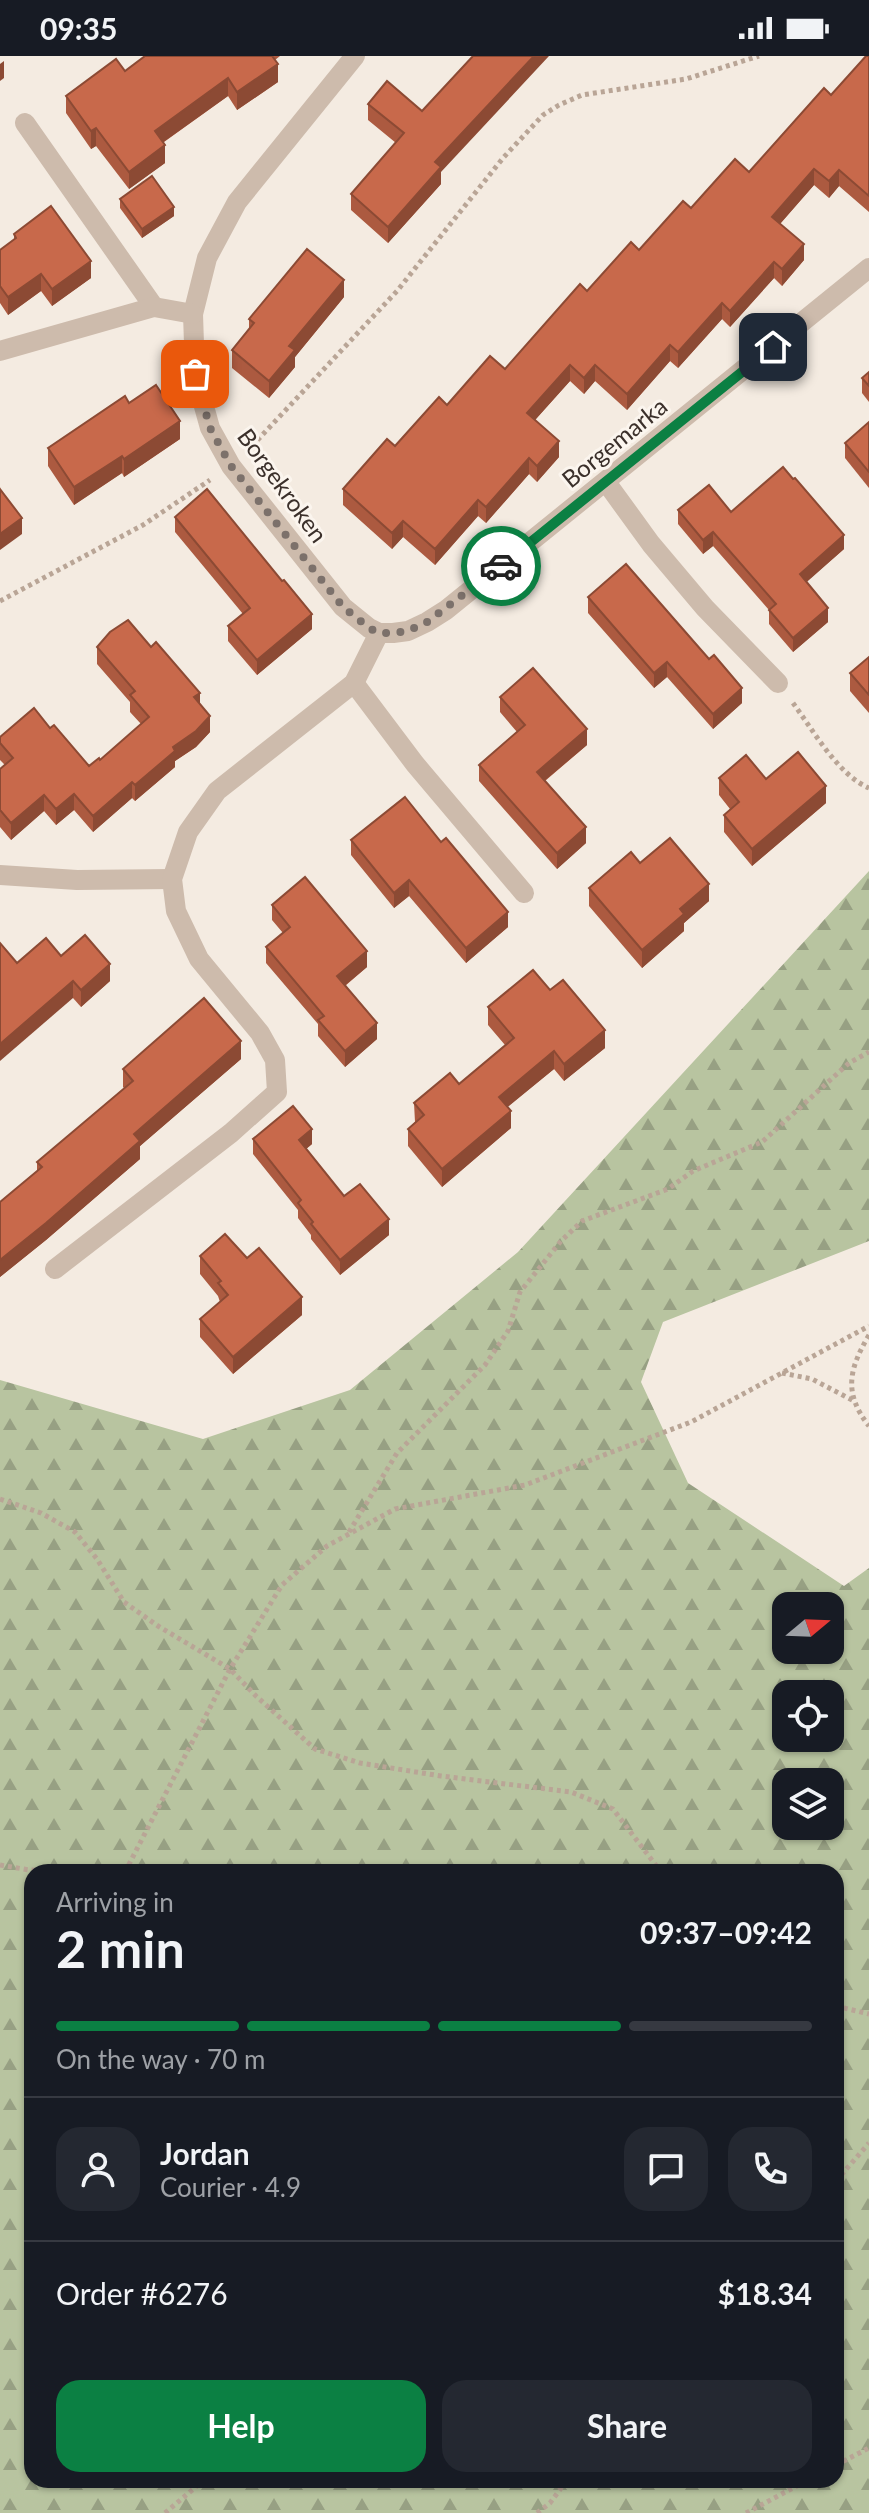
<!DOCTYPE html>
<html lang="en">
<head>
<meta charset="utf-8">
<style>
	:root { --surface:#171b24; --page:#242831; --text:#f1f3f6; --muted:#9ea1a6; --line:#363941; --accent:#0b8043 }
	body { margin:0; font-family:Lato,sans-serif; background:var(--page); color:var(--text); height:100vh; display:flex; flex-direction:column; font-size:30px; white-space:nowrap }
	* { box-sizing:border-box; margin:0 }
	p { font-size:26px; color:var(--muted) }
	.icon { flex:none; width:44px; height:44px; fill:none; stroke:currentColor; stroke-width:2; stroke-linecap:round; stroke-linejoin:round }
	.map { position:relative; flex:1; overflow:hidden }
	.side { position:absolute; left:24px; top:1808px; width:820px; height:624px; display:flex; flex-direction:column; background:var(--surface); border-radius:24px; box-shadow:0 2px 6px #0004 }
	.side>* { flex:none }
	.needle { width:52px; rotate:71deg }
	.fabs { position:absolute; left:772px; top:1536px; display:grid; gap:16px }
	.fabs a { display:grid; place-items:center; width:72px; height:72px; border-radius:16px; background:var(--surface); box-shadow:0 2px 6px #0004; font-size:40px }
	.pin { position:absolute; display:grid; place-items:center; width:68px; height:68px; color:#fff; margin:-34px; border-radius:16px; box-shadow:0 4px 12px #0006 }
	.courier { position:absolute; display:grid; place-items:center; width:80px; height:80px; margin:-40px; border:6px solid #0b8043; border-radius:50%; background:#fff; color:#222; box-shadow:0 2px 10px #0007 }
	.overview em { font-style:normal; font-weight:700 }
	.overview div { display:flex; flex-direction:column-reverse }
	.overview { display:flex; align-items:center; justify-content:space-between; height:136px; padding:0 32px }
	h1 { font-size:52px; font-weight:700; line-height:60px }
	.bar { display:grid; grid-template-columns:repeat(4,1fr); gap:12px 8px; align-content:center; height:96px; padding:0 32px }
	.bar i { height:10px; border-radius:6px; background:var(--line) }
	.bar .active { background:var(--accent) }
	.bar p { grid-column:span 4 }
	.line { display:flex; align-items:center; gap:20px; padding:0 32px; border-top:2px solid var(--line) }
	.line div { flex:1 }
	.round { display:grid; place-items:center; flex:none; width:84px; height:84px; border-radius:24px; background:var(--page) }
	.primary-button { display:flex; gap:16px; margin-top:auto; padding:16px 32px }
	.primary-button a { flex:1; height:92px; border-radius:24px; background:var(--accent); color:#fff; font-size:32px; font-weight:700; line-height:92px; text-align:center }
	.primary-button a+a { background:var(--page); color:var(--text) }
	.status { display:flex; justify-content:space-between; align-items:center; height:56px; padding:0 40px; background:var(--surface); direction:ltr }
	.status svg { height:22px; fill:currentColor }
	.map>svg:first-child { display:block }
	.forest { fill:url(#forest-firs); fill-rule:evenodd }
	.lines { fill:none; stroke-linecap:round; stroke-linejoin:round }
	.path { stroke:#b9a596; stroke-width:5; stroke-dasharray:4 4; stroke-linecap:butt }
	.service { stroke:#cdbbac; stroke-width:20 }
	.minor { stroke:#cdbbac; stroke-width:20 }
	.wall { fill:#ac5a40 }
	.shaded-wall { fill:#8c4a34 }
	.building { fill:#c8694b; stroke:#8c4a34; stroke-width:2 }
	.done { stroke:#7c716b; stroke-width:8; stroke-dasharray:0 14.4 }
	.route { stroke:#0b8043; stroke-width:10 }
	.labels { text-anchor:middle; dominant-baseline:central; stroke-width:6; stroke-linejoin:round; paint-order:stroke }
	.street-label { font-size:24px; fill:#3b302b; stroke:#fbf5ee }
</style>
</head>
<body>
<div class="status"><b>09:35</b><svg viewBox="0 0 49 12"><path d="M0 12V9h3v3zM5 12V6h3v6zM10 12V3h3v9zM15 12V0h3v12zM26 1h20v11H26zM47 4h2v5h-2z"/></svg></div>
<div class="map">
<svg width="869" height="2457" viewBox="0 0 869 2457">
	<defs>
		<pattern id="forest-firs" width="22" height="20" patternUnits="userSpaceOnUse" patternTransform="scale(2)"><rect width="22" height="20" fill="#b8c4a0"/><path d="M5 1l3.5 6h-7zM16 11l3.5 6h-7z" fill="#97a083"/></pattern>
	</defs>
	<rect width="100%" height="100%" fill="#f4ebe1"/>
	<path class="forest" d="M869,815V1185L663,1266L641,1326L688,1427L844,1530L869,1512V2457H0V1324L203,1383L350,1334L518,1196ZM786,1550H830V1594H786ZM786,1638H830V1682H786ZM786,1726H830V1770H786ZM32,1816H836V2424H32Z"/>
	<g class="lines">
		<g class="path">
			<path d="M252,390L397,235L503,102L543,59L559,49L582,39L686,23L759,0"/>
			<path d="M0,545L143,469L210,424"/>
			<path d="M793,647C813,674 838,719 869,732"/>
			<path d="M869,1279C849,1313 843,1337 869,1370"/>
			<path d="M782,1317L812,1323L854,1345"/>
			<path d="M0,1443L41,1457L75,1476L97,1503L124,1546L158,1570L230,1613L256,1640L315,1693L360,1707L441,1720L571,1736L613,1753L661,1816"/>
			<path d="M349,1476L397,1397L485,1309L508,1275L520,1236L561,1185L582,1165L668,1133L693,1115L762,1086L849,1007L869,996"/>
			<path d="M0,1809L29,1814L97,1816"/>
			<path d="M125,1816L230,1613L282,1529L327,1490L395,1453L525,1429L691,1366L869,1270"/>
			<path d="M836,1950L869,1958"/>
			<path d="M836,2125L869,2087"/>
			<path d="M836,2409L869,2392"/>
			<path d="M165,2457L204,2424"/>
			<path d="M537,2457L550,2447L567,2424"/>
			<path d="M746,2457L808,2424"/>
		</g>
		<g class="service">
			<path d="M25,67L154,251"/>
			<path d="M606,426L651,488L705,552L778,627"/>
			<path d="M354,627L415,708L524,837"/>
		</g>
		<g class="minor">
			<path d="M355,0L237,146L207,202L193,258L195,318L210,372L231,410L343,551L369,572L379,577H393L408,575L427,566L446,554L869,212"/>
			<path d="M0,295L154,251L193,258"/>
			<path d="M0,819L77,824L172,823"/>
			<path d="M55,1213L231,1077L277,1036L275,1004L260,977L199,903L176,855L172,823L188,776L217,735L354,627L379,577"/>
		</g>
	</g>
	<g class="wall">
		<path d="M145,0H280L275,4L278,26L237,54L228,40L164,86L165,107L129,133L96,90L91,93L66,57V40L125,15Z"/>
		<path d="M869,0V156L839,130L829,142L814,129L780,168L804,204L782,230L774,222L730,271L722,263L678,312L670,305L627,354L595,325L584,338L570,325L535,364L559,401L537,426L529,418L486,467L478,460L435,509L403,481L392,493L343,449V433L447,349L505,313L587,235L691,152L749,116L831,39Z"/>
		<path d="M387,25L441,116V128L388,187L351,154V138L396,87L368,64V48Z"/>
		<path d="M120,143L174,160L142,182L120,152Z"/>
		<path d="M14,178L91,222L52,250L41,235L8,259L0,247V194L14,184Z"/>
		<path d="M344,241L295,301V311L269,342L232,312V294L249,273V263Z"/>
		<path d="M869,316V346L862,337V322Z"/>
		<path d="M129,347L180,383L124,421L122,417L74,449L48,410V392Z"/>
		<path d="M869,366V432L845,402V387Z"/>
		<path d="M678,454L731,456L844,493L806,526L828,566L793,596L769,568V554L713,490L703,498L678,468Z"/>
		<path d="M175,461L312,573L257,619L228,585V570L243,558L175,476Z"/>
		<path d="M588,541L742,647L713,673L667,621L654,632L588,557Z"/>
		<path d="M97,591L200,648L210,676L196,691L175,705V711L135,745L132,742L93,776L74,754L56,769L44,755L11,784L0,771V713L5,709L0,704V681L50,672L89,710L100,704L141,668L130,656V646L97,608Z"/>
		<path d="M869,601V657L850,635V617Z"/>
		<path d="M500,641L587,689L545,725L586,787L557,813L479,725V709L517,676L500,656Z"/>
		<path d="M719,722L766,723L826,747L752,810L724,776V759L730,753L719,739Z"/>
		<path d="M351,784L508,871L466,907L409,840L394,852L351,799Z"/>
		<path d="M640,807L709,845L684,867V875L642,912L589,850V832Z"/>
		<path d="M272,849L367,911L345,930L377,983L345,1011L318,980V968L266,907V891L283,877L272,864Z"/>
		<path d="M61,900L110,925L81,951L73,942Z"/>
		<path d="M550,934L605,992L564,1025L554,1013L507,1051L511,1072L442,1131L408,1090V1073L415,1066L414,1047L459,1028L505,989L488,969V951Z"/>
		<path d="M241,1003L140,1090V1103L46,1184L0,1221V1146L37,1115V1106L124,1032L123,1031V1013Z"/>
		<path d="M253,1083L312,1088L306,1093L344,1140L389,1179L340,1219L311,1183V1179L298,1162V1154L253,1098Z"/>
		<path d="M200,1200L247,1202L302,1259L233,1318L200,1281V1263L220,1246L218,1240L200,1218Z"/>
	</g>
	<g class="shaded-wall">
		<path d="M534,0H549L441,116V128L388,187V171L435,106Z"/>
		<path d="M4,5V22L0,25V8Z"/>
		<path d="M278,8V26L237,54V36Z"/>
		<path d="M228,22V40L155,92V75Z"/>
		<path d="M96,72V90L91,93V75Z"/>
		<path d="M165,89V107L129,133V116Z"/>
		<path d="M814,113V129L772,177V161Z"/>
		<path d="M839,114V130L829,142V125Z"/>
		<path d="M174,151V160L142,182V173Z"/>
		<path d="M804,188V204L782,230V213Z"/>
		<path d="M91,205V222L52,250V233Z"/>
		<path d="M774,206V222L730,271V255Z"/>
		<path d="M41,218V235L8,259V241Z"/>
		<path d="M344,224V241L295,301V311L269,342V325L289,290Z"/>
		<path d="M722,247V263L678,312V296Z"/>
		<path d="M670,289V305L627,354V338Z"/>
		<path d="M570,309V325L527,373V357Z"/>
		<path d="M595,309V325L584,338V322Z"/>
		<path d="M180,365V383L124,421V403Z"/>
		<path d="M559,385V401L537,426V410Z"/>
		<path d="M122,400V417L74,449V431Z"/>
		<path d="M529,402V418L486,467V451Z"/>
		<path d="M478,444V460L435,509V493Z"/>
		<path d="M22,462V478L0,494V478Z"/>
		<path d="M403,465V481L392,493V477Z"/>
		<path d="M713,476V490L703,498V484Z"/>
		<path d="M844,479V493L800,532V518Z"/>
		<path d="M828,552V566L793,596V582Z"/>
		<path d="M312,558V573L257,619V604Z"/>
		<path d="M667,606V621L654,632V617Z"/>
		<path d="M742,632V647L713,673V658Z"/>
		<path d="M200,637V653L194,641Z"/>
		<path d="M210,660V676L196,691L175,705V711L135,745V729L173,691Z"/>
		<path d="M587,673V689L537,731V716Z"/>
		<path d="M132,726V742L93,776V760Z"/>
		<path d="M826,730V747L752,810V793Z"/>
		<path d="M74,738V754L56,769V753Z"/>
		<path d="M44,739V755L11,784V767Z"/>
		<path d="M586,771V787L557,813V797Z"/>
		<path d="M409,824V840L394,852V837Z"/>
		<path d="M709,828V845L684,867V875L642,912V894L680,853Z"/>
		<path d="M508,856V871L466,907V892Z"/>
		<path d="M367,895V911L337,936V920Z"/>
		<path d="M110,908V925L81,951V934Z"/>
		<path d="M73,925V942L0,1005V988Z"/>
		<path d="M377,967V983L345,1011V995Z"/>
		<path d="M605,974V992L564,1025V1008Z"/>
		<path d="M241,985V1003L140,1090V1103L46,1184L0,1221V1204L134,1078Z"/>
		<path d="M554,995V1013L499,1058V1041Z"/>
		<path d="M511,1055V1072L442,1131V1113Z"/>
		<path d="M312,1073V1088L299,1099V1084Z"/>
		<path d="M389,1163V1179L340,1219V1204Z"/>
		<path d="M302,1241V1259L233,1318V1301Z"/>
	</g>
	<g class="building">
		<path d="M145,0H272L278,8L237,36L228,22L155,75L165,89L129,116L96,72L91,75L66,40L116,3L125,15Z"/>
		<path d="M473,0H534L435,106L441,111L388,171L351,138L404,77L368,48L387,25L422,55Z"/>
		<path d="M866,0H869V140L839,114L829,125L814,113L772,161L804,188L782,213L774,206L730,255L722,247L678,296L670,289L627,338L595,309L584,322L570,309L527,357L559,385L537,410L529,402L486,451L478,444L435,493L403,465L392,477L343,433L387,383L395,390L439,341L447,349L490,300L505,313L580,228L587,235L631,186L639,194L683,145L691,152L735,103L749,116L824,32L831,39Z"/>
		<path d="M152,120L174,151L142,173L120,143Z"/>
		<path d="M51,150L91,205L52,233L41,218L8,241L0,230V194L16,182L14,178Z"/>
		<path d="M307,193L344,224L289,290L295,294L269,325L232,294L254,267L249,263Z"/>
		<path d="M869,316V330L862,322Z"/>
		<path d="M156,329L180,365L124,403L122,400L74,431L48,392L125,340L129,347Z"/>
		<path d="M869,366V416L845,387Z"/>
		<path d="M783,411L793,423L795,422L844,479L800,518L828,552L793,582L769,554L776,548L713,476L703,484L678,454L709,429L731,456Z"/>
		<path d="M0,433L22,462L0,478Z"/>
		<path d="M207,433L282,525L284,524L312,558L257,604L228,570L250,552L175,461Z"/>
		<path d="M626,508L709,603L714,599L742,632L713,658L667,606L654,617L588,541Z"/>
		<path d="M128,564L151,591L156,586L200,637L194,641L210,660L196,675L173,691L175,695L135,729L132,726L93,760L74,738L56,753L44,739L11,767L0,754V713L13,702L0,687V681L34,652L50,672L54,669L89,710L99,702L100,704L149,661L130,639L135,635L97,591L110,576Z"/>
		<path d="M869,601V639L850,617Z"/>
		<path d="M533,612L587,673L537,716L586,771L557,797L479,709L525,669L500,641Z"/>
		<path d="M798,696L826,730L752,793L724,759L739,746L719,722L746,699L766,723Z"/>
		<path d="M405,741L441,786L446,782L508,856L466,892L409,824L394,837L351,784Z"/>
		<path d="M670,782L709,828L680,853L684,858L642,894L589,832L631,796L640,807Z"/>
		<path d="M305,821L367,895L337,920L377,967L345,995L318,964L324,960L266,891L290,871L272,849Z"/>
		<path d="M85,879L110,908L81,934L73,925L0,988V887L17,907L46,882L61,900Z"/>
		<path d="M533,914L550,934L563,924L605,974L564,1008L554,995L499,1041L511,1055L442,1113L408,1073L424,1059L414,1047L450,1017L459,1028L514,982L488,951Z"/>
		<path d="M204,942L241,985L134,1078L140,1085L46,1167L0,1204V1146L42,1111L37,1106L133,1025L123,1013Z"/>
		<path d="M293,1050L312,1073L299,1084L344,1140L360,1128L389,1163L340,1204L311,1168L313,1166L298,1147L301,1144L253,1083Z"/>
		<path d="M225,1178L247,1202L259,1192L302,1241L233,1301L200,1263L228,1239L218,1227L221,1225L200,1200Z"/>
	</g>
	<g class="lines">
		<path class="done" d="M195,318L210,372L231,410L343,551L369,572L379,577H393L408,575L427,566L501,510"/>
		<path class="route" d="M501,510L773,291"/>
	</g>
	<g class="labels">
		<g class="street-label">
			<text transform="translate(614 386) rotate(-39)">Borgemarka</text>
			<text transform="translate(283 429) rotate(54)">Borgekroken</text>
		</g>
	</g>
</svg>
<div class="fabs">
<a><svg class="needle" viewBox="-14 -14 28 28"><path d="M0-13l5 13h-10z" fill="#e53935"/><path d="M0 13l5-13h-10z" fill="#9ea1a6"/></svg></a>
<a><svg class="icon" aria-label="locate" viewBox="0 0 24 24"><circle cx="12" cy="12" r="6"/><path d="M12 2v4M12 18v4M2 12h4M18 12h4"/></svg></a>
<a><svg class="icon" aria-label="layers" viewBox="0 0 24 24"><path d="M12 4l9 5-9 5-9-5zM3 14l9 5 9-5"/></svg></a>
</div>
<div class="pin" style="left:195px;top:318px;background:#ea580c"><svg class="icon" aria-label="bag" viewBox="0 0 24 24"><path d="M5 8h14l-1 12H6zM9 8a3 3 0 0 1 6 0"/></svg></div>
<div class="pin" style="left:773px;top:291px;background:#1f2937"><svg class="icon" aria-label="home" viewBox="0 0 24 24"><path d="M3 11l9-7 9 7M6 9v11h12V9"/></svg></div>
<div class="courier" style="left:501px;top:510px"><svg class="icon" aria-label="car" viewBox="0 0 24 24"><path d="M5 17H2v-5l4-1 3-4h7l3 4 3 1v5h-3M9 17h6M6 11h13"/><circle cx="7" cy="17" r="2"/><circle cx="17" cy="17" r="2"/></svg></div>
<section class="side">
<div class="overview"><div><h1>2 min</h1><p>Arriving in</p></div><em>09:37–09:42</em></div>
<div class="bar"><i class="active"></i><i class="active"></i><i class="active"></i><i></i><p>On the way · 70 m</p></div>
<div class="line" style="height:144px"><a class="round"><svg class="icon" aria-label="person" viewBox="0 0 24 24"><circle cx="12" cy="8" r="4"/><path d="M4 21q1-7 8-7t8 7"/></svg></a><div><b>Jordan</b><p>Courier · 4.9</p></div><a class="round"><svg class="icon" aria-label="chat" viewBox="0 0 24 24"><path d="M4 5h16v11H9l-5 4z"/></svg></a><a class="round"><svg class="icon" aria-label="phone" viewBox="0 0 24 24"><path d="M5 4h4l2 5-3 2q2 4 5 5l2-3 5 2v4C11 20 4 13 5 4z"/></svg></a></div>
<div class="line" style="height:104px"><div>Order #6276</div><b>$18.34</b></div>
<div class="primary-button"><a>Help</a><a>Share</a></div>
</section>
</div>
</body>
</html>
